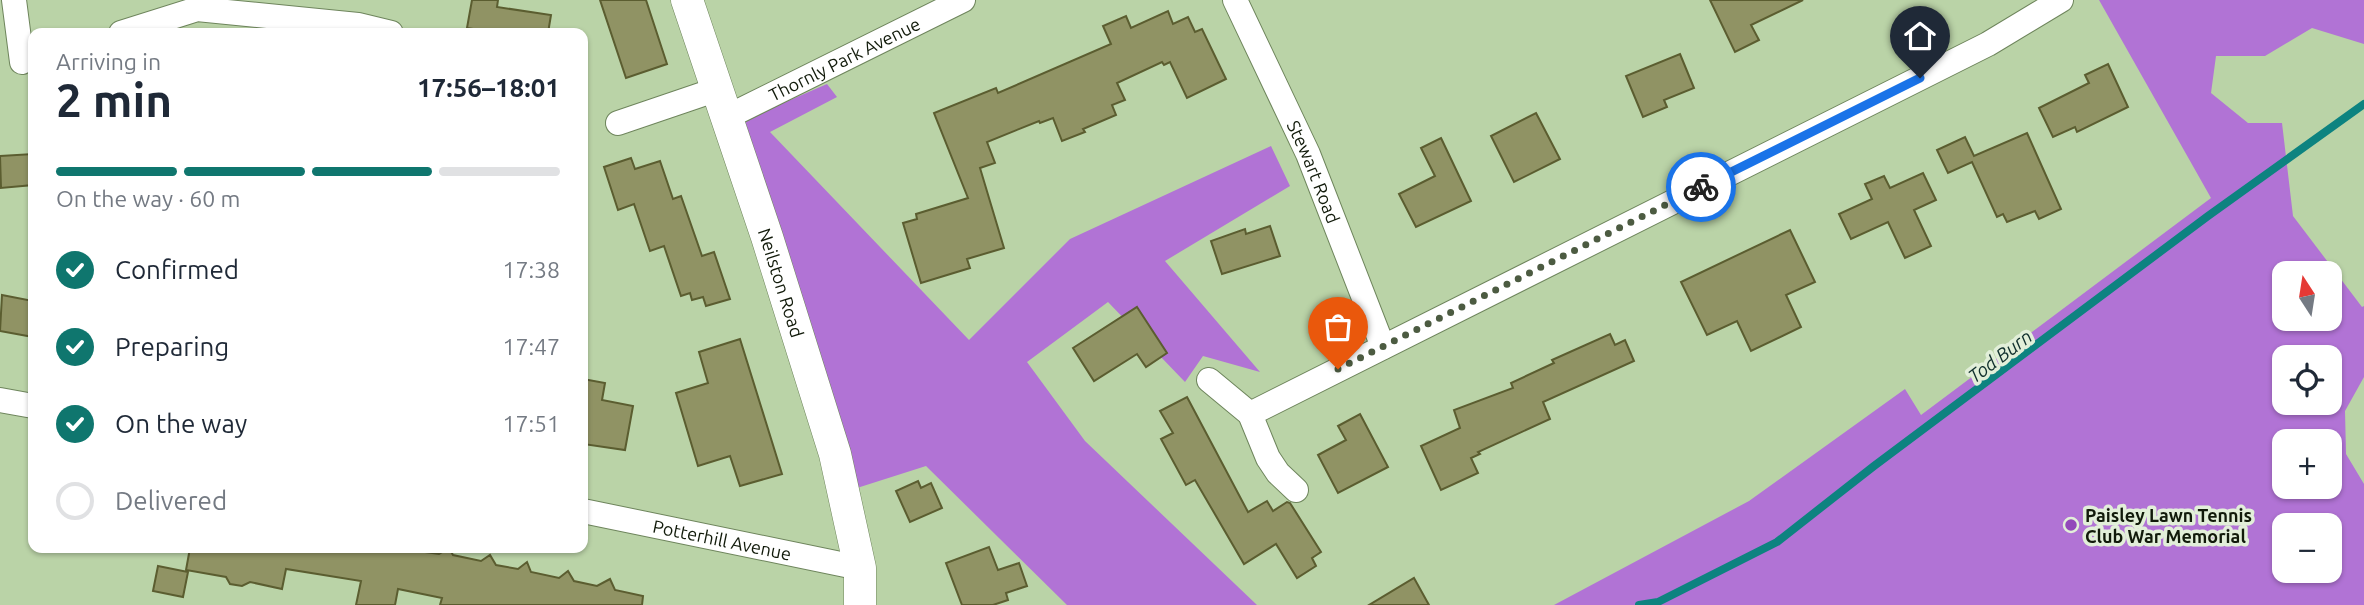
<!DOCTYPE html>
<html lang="en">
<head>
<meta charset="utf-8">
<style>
	:root { --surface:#fff; --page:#f2f2f3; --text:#1f2937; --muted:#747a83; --line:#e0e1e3; --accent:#0f766e }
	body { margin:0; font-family:Ubuntu,sans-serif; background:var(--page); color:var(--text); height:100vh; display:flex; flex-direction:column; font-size:26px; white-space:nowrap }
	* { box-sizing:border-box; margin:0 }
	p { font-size:23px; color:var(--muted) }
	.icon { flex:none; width:38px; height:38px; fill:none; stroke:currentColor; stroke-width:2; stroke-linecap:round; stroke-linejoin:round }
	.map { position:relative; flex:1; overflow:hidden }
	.sheet { position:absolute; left:28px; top:28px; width:560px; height:525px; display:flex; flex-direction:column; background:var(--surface); border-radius:14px; box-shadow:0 2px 5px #0004 }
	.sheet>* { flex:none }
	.needle { width:46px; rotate:348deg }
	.controls { position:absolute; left:2272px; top:261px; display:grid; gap:14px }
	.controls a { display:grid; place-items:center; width:70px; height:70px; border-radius:14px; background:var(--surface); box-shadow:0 2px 5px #0004; font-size:35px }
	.pin { position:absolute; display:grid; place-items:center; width:60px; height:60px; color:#fff; margin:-72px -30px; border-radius:50% 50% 50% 0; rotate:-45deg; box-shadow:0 0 7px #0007 }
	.pin .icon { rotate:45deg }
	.courier { position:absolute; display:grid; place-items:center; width:70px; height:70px; margin:-35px; border:5px solid #1a73e8; border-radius:50%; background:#fff; color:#222; box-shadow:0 2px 9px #0007 }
	.summary em { font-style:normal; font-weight:700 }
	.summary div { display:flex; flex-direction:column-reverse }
	.summary { display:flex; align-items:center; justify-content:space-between; height:119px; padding:0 28px }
	h1 { font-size:46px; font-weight:700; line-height:52px }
	.bar { display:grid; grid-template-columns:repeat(4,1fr); gap:10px 7px; align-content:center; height:84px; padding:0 28px }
	.bar i { height:9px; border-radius:5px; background:var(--line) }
	.bar .selected { background:var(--accent) }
	.bar p { grid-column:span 4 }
	ol { padding:0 28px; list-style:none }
	li { display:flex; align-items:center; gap:21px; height:77px }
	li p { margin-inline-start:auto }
	li .icon { padding:7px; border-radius:50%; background:var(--accent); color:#fff; stroke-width:4 }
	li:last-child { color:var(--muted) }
	li i { width:38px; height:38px; border:4px solid var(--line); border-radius:50% }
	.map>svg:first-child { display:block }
	.forest { fill:#b173d5; fill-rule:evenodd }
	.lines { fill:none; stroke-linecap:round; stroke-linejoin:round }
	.stream { stroke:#0d8380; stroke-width:8 }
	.building { fill:#909364; stroke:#5b5d30; stroke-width:2 }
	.minor-casing { stroke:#6e855c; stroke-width:26 }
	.major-casing { stroke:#6e855c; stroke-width:33 }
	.minor { stroke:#fff; stroke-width:24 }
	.major { stroke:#fff; stroke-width:32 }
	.done { stroke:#4c5b41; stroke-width:7; stroke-dasharray:0 12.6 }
	.route { stroke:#1a73e8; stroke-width:9 }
	.poi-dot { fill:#9248ba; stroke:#e2efd9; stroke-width:2.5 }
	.labels { text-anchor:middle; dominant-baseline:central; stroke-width:7; stroke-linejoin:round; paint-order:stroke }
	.street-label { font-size:18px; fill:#111a0a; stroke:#e2efd9 }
	.poi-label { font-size:18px; font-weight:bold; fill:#111a0a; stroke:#e2efd9; text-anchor:start }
	.water-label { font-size:19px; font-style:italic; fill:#102f2d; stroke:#e2efd9 }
</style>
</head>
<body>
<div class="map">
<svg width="2364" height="605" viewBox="0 0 2364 605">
	<rect width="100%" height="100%" fill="#bad3a7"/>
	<g class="forest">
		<path d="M2099,0H2364V44L2312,28L2265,56H2216L2211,93L2248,123H2282L2293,216L2362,307L2364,306V377L2345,411L2346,454L2364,484V605H1554L1749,501L1905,389L1921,415L2211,198ZM2284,273H2329V318H2284ZM2329,357V402H2284V357ZM2284,441H2329V486H2284ZM2284,525H2329V570H2284Z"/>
		<path d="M827,84L837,97L770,132L969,340L1070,239L1271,146L1290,186L1165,261L1260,372L1203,356L1185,382L1108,302L1027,362L1085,441L1257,605H1067L926,466L857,488L744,120Z"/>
	</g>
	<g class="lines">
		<path class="stream" d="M1639,605L1658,602L1777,542L1874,466L2208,216L2364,104"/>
	</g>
	<g class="building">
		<path d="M472,0H498L497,7L551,15L548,33H498L467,28Z"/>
		<path d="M600,0H646L667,64L626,78Z"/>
		<path d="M1710,0H1803L1751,25L1759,40L1735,52Z"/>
		<path d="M1168,11L1173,24L1188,17L1195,32L1202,29L1226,79L1187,98L1170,62L1164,65L1162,62L1117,83L1125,100L1112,105L1116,115L1083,129L1085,132L1062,141L1053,118L1040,123L1039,121L987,142L995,163L980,168L1004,248L967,259L970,268L921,283L903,223L917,219L916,214L968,198L934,113L996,88L998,93L1111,44L1103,26L1126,16L1131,28Z"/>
		<path d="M1680,54L1694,88L1664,100L1667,107L1643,117L1626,76Z"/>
		<path d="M2108,64L2128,107L2077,132L2075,127L2053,137L2039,108L2089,83L2085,75Z"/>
		<path d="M1536,113L1560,159L1514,182L1491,136Z"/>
		<path d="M2027,133L2061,209L2039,219L2035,211L2007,222L2003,214L1997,217L1972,162L1948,173L1937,150L1965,137L1974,156Z"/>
		<path d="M1441,138L1471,201L1416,227L1399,194L1435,176L1421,148Z"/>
		<path d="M33,154V185L1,188L0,156Z"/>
		<path d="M631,158L635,169L660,161L673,199L681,196L702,256L714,252L730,299L706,306L703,297L692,300L690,293L681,296L664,246L650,251L634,204L618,210L604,167Z"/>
		<path d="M1923,173L1936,200L1914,210L1931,246L1905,258L1888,222L1851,239L1839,214L1872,199L1865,184L1884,176L1890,188Z"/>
		<path d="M1270,226L1280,256L1222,274L1211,241L1245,229L1246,234Z"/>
		<path d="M1790,230L1815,282L1786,295L1801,327L1751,351L1737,321L1707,335L1681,282Z"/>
		<path d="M2,295L33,301V337L0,331Z"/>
		<path d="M1137,307L1167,353L1146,367L1137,354L1094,381L1073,348Z"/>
		<path d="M1610,334L1615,345L1625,340L1634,361L1543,402L1550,419L1478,452L1480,454L1471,458L1478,473L1441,490L1421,446L1460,428L1454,410L1513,388L1511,383L1554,363L1552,360Z"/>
		<path d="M740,339L782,474L740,486L730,456L698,466L676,393L708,383L699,352Z"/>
		<path d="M583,379L605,383L602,400L633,406L625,450L583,444Z"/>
		<path d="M1187,397L1248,512L1267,501L1273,511L1287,502L1290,503L1321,552L1312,558L1316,566L1297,578L1276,544L1244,564L1195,480L1186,485L1161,439L1173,433L1160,411Z"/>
		<path d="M1360,414L1388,467L1338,493L1318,455L1346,440L1338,426Z"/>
		<path d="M918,481L921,488L931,483L942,508L910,522L896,491Z"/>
		<path d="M989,547L998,570L1019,563L1027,586L1006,593L1008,600L993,605H962L946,563Z"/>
		<path d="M190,548H384L399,551L410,548L411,550L439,554L449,548L453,555L481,561L490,555L496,565L518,569L527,562L531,572L559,578L568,571L574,581L597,586L610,579L615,590L643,596L642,605H440L442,598L398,589L395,605H356L361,581L286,569L282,589L250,582L242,586L230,584L226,577L186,570Z"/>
		<path d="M158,566L188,572L183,597L153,591Z"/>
		<path d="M1414,578L1429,605H1369Z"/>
	</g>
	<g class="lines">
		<g class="minor-casing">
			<g id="minor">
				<path d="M14,0L22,62"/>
				<path id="s1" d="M1235,0L1308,154L1383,347"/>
				<path d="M121,33L197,9L358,25L391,33"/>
				<path id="s2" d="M727,117L963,0"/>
				<path d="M618,123L718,89"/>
				<path d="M1209,380L1250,414L1268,458L1278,473L1296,490"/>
				<path d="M0,400L33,406"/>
				<path d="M1250,414L1988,44L2061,0"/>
				<path id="s3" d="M583,511L860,568"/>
			</g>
		</g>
		<g class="major-casing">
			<g id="major">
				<path id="s4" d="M687,0L767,237L835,454L860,568V605"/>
			</g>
		</g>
		<use href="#minor" class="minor"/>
		<use href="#major" class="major"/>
	</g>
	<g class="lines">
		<path class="done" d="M1338,369L1701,187"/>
		<path class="route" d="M1701,187L1920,78"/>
	</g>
	<circle class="poi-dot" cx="2071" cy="525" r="7"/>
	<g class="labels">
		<g class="street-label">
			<text stroke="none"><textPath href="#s2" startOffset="131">Thornly Park Avenue</textPath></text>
			<text stroke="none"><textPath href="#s1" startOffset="189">Stewart Road</textPath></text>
			<text stroke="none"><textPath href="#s4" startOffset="298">Neilston Road</textPath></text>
			<text stroke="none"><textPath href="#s3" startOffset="142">Potterhill Avenue</textPath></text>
		</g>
		<g class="poi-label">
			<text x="2085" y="515">Paisley Lawn Tennis<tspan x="2085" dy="21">Club War Memorial</tspan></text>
		</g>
		<g class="water-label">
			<text transform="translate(2000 356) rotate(-37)">Tod Burn</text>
		</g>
	</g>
</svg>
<div class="controls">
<a><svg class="needle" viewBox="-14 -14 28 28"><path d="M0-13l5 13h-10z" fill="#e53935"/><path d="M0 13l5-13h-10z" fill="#747a83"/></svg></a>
<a><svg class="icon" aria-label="locate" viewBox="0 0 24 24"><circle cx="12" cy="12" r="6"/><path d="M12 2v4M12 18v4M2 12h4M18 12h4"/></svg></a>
<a>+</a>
<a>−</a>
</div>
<div class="pin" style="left:1338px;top:369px;background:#ea580c"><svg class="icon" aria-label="bag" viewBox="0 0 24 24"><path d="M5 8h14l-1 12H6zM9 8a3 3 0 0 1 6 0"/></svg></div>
<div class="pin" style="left:1920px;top:78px;background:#1f2937"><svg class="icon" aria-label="home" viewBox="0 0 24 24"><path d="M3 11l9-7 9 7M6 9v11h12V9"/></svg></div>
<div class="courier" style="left:1701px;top:187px"><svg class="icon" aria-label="bike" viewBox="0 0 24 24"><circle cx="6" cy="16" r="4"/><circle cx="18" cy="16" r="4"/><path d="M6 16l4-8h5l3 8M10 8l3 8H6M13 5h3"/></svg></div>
<section class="sheet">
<div class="summary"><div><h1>2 min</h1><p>Arriving in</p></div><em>17:56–18:01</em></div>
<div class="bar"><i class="selected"></i><i class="selected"></i><i class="selected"></i><i></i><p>On the way · 60 m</p></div>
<ol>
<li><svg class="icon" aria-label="check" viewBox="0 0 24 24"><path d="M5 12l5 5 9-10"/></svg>Confirmed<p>17:38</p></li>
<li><svg class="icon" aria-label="check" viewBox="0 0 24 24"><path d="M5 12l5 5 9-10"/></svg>Preparing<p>17:47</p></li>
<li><svg class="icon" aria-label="check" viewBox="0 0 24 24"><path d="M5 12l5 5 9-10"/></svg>On the way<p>17:51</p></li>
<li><i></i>Delivered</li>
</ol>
</section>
</div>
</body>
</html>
